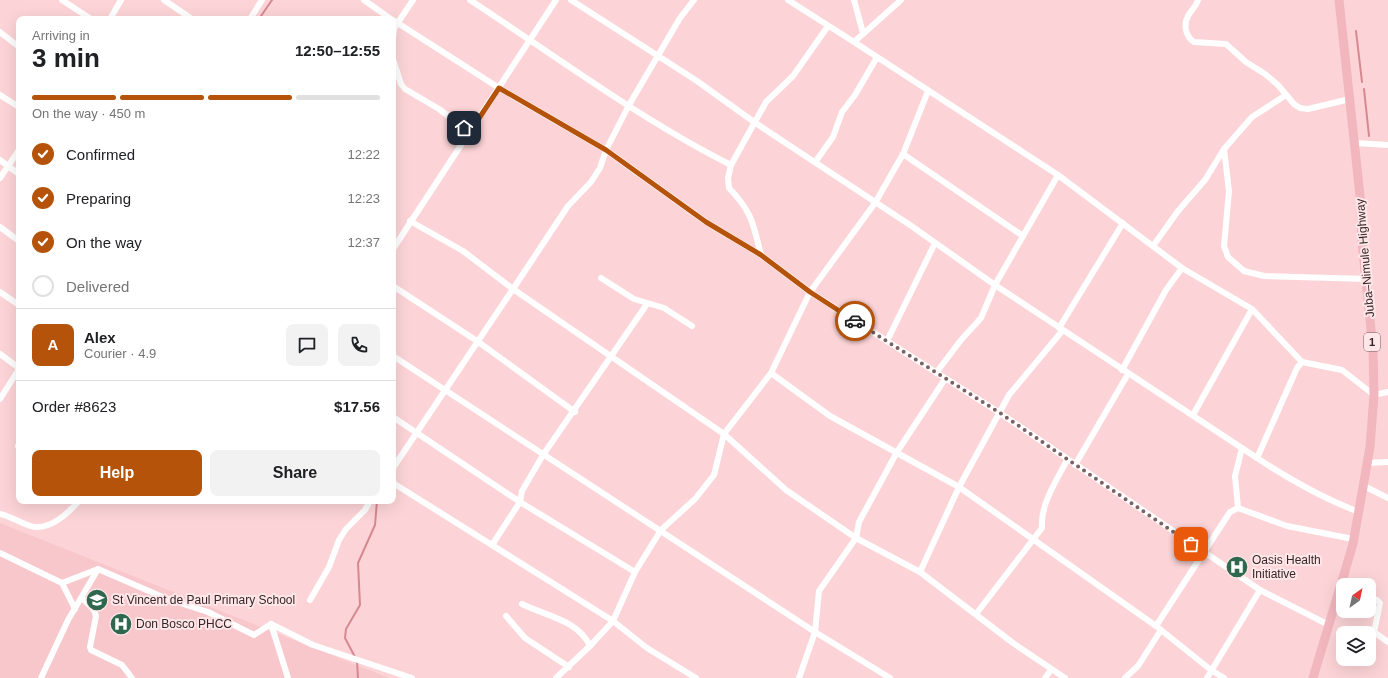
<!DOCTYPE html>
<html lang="en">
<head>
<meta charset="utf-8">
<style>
	:root { --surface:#fff; --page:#f2f2f2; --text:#202124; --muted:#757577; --line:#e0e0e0; --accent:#b45309 }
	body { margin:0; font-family:Helvetica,sans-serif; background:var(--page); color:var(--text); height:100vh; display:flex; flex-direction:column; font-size:15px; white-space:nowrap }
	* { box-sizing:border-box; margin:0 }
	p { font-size:13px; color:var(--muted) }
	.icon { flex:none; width:22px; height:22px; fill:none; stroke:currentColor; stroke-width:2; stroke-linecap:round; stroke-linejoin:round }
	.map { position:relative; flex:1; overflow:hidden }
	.panel { position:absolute; left:16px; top:16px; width:380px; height:488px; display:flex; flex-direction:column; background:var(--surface); border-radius:8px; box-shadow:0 4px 16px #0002 }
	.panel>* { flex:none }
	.needle { width:26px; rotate:33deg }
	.fabs { position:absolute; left:1336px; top:578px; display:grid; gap:8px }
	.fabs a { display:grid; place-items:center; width:40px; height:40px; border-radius:8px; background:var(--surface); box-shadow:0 4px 16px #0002; font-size:20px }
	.pin { position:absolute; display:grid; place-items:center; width:34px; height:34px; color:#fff; margin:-17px; border-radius:8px; box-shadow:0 2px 6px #0006 }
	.courier { position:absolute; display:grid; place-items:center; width:40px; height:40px; margin:-20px; border:3px solid #b45309; border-radius:50%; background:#fff; color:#222; box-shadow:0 1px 5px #0007 }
	.head em { font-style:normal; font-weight:700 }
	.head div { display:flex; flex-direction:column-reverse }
	.head { display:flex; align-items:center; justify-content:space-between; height:68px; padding:0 16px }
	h1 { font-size:26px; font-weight:700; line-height:30px }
	.bar { display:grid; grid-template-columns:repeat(4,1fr); gap:6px 4px; align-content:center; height:48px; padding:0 16px }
	.bar i { height:5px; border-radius:3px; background:var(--line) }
	.bar .current { background:var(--accent) }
	.bar p { grid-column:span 4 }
	.line { display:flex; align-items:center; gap:10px; padding:0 16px; border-top:1px solid var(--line) }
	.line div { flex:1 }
	.round { display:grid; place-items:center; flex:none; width:42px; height:42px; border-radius:8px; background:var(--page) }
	ol { padding:0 16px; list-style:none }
	li { display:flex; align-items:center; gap:12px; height:44px }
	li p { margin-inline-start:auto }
	li .icon { padding:4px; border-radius:50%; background:var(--accent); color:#fff; stroke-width:4 }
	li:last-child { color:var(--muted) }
	li i { width:22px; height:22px; border:2px solid var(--line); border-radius:50% }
	.action { display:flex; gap:8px; margin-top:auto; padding:8px 16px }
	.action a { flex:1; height:46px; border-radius:8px; background:var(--accent); color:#fff; font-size:16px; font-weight:700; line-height:46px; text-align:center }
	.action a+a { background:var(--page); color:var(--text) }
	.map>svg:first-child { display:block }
	.built { fill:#f7c7cb }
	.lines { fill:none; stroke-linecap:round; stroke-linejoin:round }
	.stream { stroke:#d68890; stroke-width:2 }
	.minor { stroke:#fff; stroke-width:6 }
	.primary { stroke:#f2b6be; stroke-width:9 }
	.done { stroke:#7b6365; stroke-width:4; stroke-dasharray:0 7.2 }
	.route { stroke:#b45309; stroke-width:5 }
	.labels { text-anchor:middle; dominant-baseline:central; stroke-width:4; stroke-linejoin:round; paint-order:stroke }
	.shield { fill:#ffe6e8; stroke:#726061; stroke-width:1 }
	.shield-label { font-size:11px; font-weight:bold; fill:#352627 }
	.street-label { font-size:12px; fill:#352627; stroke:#ffe6e8 }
	.poi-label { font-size:12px; fill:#352627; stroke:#ffe6e8; text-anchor:start }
</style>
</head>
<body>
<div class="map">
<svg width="1388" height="678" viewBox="0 0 1388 678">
	<rect width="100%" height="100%" fill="#fcd4d7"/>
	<path class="built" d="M0,523L389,678H0Z"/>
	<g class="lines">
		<g class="stream">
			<path d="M259,19L272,0"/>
			<path d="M1356,31L1362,82"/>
			<path d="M1364,89L1369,136"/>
			<path d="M355,657L345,638L346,629L360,605L358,563L375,525L377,501"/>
			<path d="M357,661L358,678"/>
		</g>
		<g class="minor">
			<path d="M62,0L91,19"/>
			<path d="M164,0L192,19"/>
			<path d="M364,0L391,19"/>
			<path d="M470,0C554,55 641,120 731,165"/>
			<path d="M571,0L697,81L754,122L910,225L995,285L1257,458C1289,479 1322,498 1359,512"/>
			<path d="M788,0L854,42"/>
			<path d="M854,0L863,33"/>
			<path d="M901,0L854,42L1058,175L1182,268L1252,309L1302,362L1342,370L1374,395L1388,392"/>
			<path d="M1198,0C1196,7 1191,10 1188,16C1183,25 1186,37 1194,42L1226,44L1246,62L1265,74L1278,85L1294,104L1300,108L1308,109L1350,99"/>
			<path d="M110,19L121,0"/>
			<path d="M250,19L262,0"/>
			<path d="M393,20L499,88L606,150L706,222L761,255L810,292L1000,413L1260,590L1329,625"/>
			<path d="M393,30L413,0"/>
			<path d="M0,32L19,47"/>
			<path d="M393,39L394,27"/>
			<path d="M393,59L401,84L405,89L439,109L471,133"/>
			<path d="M928,91L903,154L875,203L810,292L771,373L724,434L786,490L856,538L920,572L1013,643L1065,678"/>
			<path d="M0,95L19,107"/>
			<path d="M1355,143L1388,145"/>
			<path d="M1224,149L1229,191L1224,246L1228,257L1244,271L1264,276L1368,279"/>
			<path d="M903,154L1023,236"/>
			<path d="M0,160L19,174"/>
			<path d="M816,161L833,137L842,112L855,95L876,59"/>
			<path d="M0,178L19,150"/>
			<path d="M410,221L463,251L513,289L568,206L591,182L600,168L606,150L629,105L680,18L694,0"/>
			<path d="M0,227L19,241"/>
			<path d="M1153,246L1178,211L1205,180L1224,149L1252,117L1286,95"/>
			<path d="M393,249L556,0"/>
			<path d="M761,255C753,223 752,212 729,188L728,178L731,165L766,102L793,76L828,26"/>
			<path d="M601,278L634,299L664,308L692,326"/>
			<path d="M393,286L477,341L575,412"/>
			<path d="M0,292L19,305"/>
			<path d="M1059,328L1123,223"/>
			<path d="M887,341L935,243"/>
			<path d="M0,354L19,368"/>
			<path d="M393,356L815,632L890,678"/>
			<path d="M1122,370L1166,290L1182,268"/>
			<path d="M771,373L830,416L959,487L1156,626L1211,670L1224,678"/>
			<path d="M936,373L961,340L981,318L995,285L1058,175"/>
			<path d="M0,399L19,369"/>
			<path d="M1193,415L1252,309"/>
			<path d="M393,417L520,502L635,572"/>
			<path d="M18,446H19"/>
			<path d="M1257,458L1297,368L1302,362"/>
			<path d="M1367,463L1388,462"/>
			<path d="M1075,465L1128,374"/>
			<path d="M393,468L513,289L724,434L714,475L695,499L661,530L635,572L613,621L590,646L556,678"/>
			<path d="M393,483L613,621L647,648L696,678"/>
			<path d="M1364,486L1388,498"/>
			<path d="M1238,508L1235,476L1242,448"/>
			<path d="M0,514C11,516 25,526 35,527C53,528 68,513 79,501"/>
			<path d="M492,545L520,502L522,491L543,455L647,304"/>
			<path d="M0,553L62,583L98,569"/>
			<path d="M920,572L959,487L1009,395L1063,330"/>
			<path d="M62,583L75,609"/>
			<path d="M1369,597L1377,600L1380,603L1374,632L1388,642"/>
			<path d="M82,598L94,610L96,616L90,647L91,650L122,665L132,678"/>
			<path d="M310,600L329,567L339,540L346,529L365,510L370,501"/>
			<path d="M522,604C546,616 578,620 590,646"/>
			<path d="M976,614L1042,528C1040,504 1057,480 1067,460"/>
			<path d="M506,616L525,638L569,667"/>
			<path d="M271,624L313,645L412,678"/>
			<path d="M271,624L288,678"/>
			<path d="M1156,626L1230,512L1238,508L1287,526L1353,539"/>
			<path d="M41,678L68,620L98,569L165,598L208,612L254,635L271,624"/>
			<path d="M799,678L815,632L819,591L856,538L859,522L897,452L945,379"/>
			<path d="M1045,678L1051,670"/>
			<path d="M1125,678L1138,666L1161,630"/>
			<path d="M1207,678L1260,590"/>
		</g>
		<path class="primary" d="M1313,678L1353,544L1370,447L1374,395L1373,349L1362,242L1361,205L1339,0"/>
	</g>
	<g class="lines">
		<path class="done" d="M855,321L1000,413L1191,544"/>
		<path class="route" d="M464,128L470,132L499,88L606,150L706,222L761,255L810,292L855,321"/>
	</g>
	<defs>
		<g id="hospital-disc" transform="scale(1.15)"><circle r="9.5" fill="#2f674f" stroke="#ffe6e8"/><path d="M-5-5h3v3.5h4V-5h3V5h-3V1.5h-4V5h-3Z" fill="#fff"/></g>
		<g id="school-disc" transform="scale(1.15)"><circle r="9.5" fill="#2f674f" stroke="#ffe6e8"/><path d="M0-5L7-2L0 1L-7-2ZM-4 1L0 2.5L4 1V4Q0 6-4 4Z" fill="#fff"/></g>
	</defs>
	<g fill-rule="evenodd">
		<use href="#hospital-disc" x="1237" y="567"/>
		<use href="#school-disc" x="97" y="600"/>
		<use href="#hospital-disc" x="121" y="624"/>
	</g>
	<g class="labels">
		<rect class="shield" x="1364" y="333" width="16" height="18" rx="3"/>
		<g class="shield-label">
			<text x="1372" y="342">1</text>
		</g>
		<g class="street-label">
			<text transform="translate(1365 258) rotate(-95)">Juba–Nimule Highway</text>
		</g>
		<g class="poi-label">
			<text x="1252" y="560">Oasis Health<tspan x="1252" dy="14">Initiative</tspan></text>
			<text x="112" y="600">St Vincent de Paul Primary School</text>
			<text x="136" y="624">Don Bosco PHCC</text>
		</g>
	</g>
</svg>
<div class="fabs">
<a><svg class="needle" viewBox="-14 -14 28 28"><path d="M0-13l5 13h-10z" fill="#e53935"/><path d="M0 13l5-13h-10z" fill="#757577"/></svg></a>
<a><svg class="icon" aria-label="layers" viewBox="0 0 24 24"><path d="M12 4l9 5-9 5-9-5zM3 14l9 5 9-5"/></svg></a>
</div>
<div class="pin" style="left:1191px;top:544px;background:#ea580c"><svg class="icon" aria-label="bag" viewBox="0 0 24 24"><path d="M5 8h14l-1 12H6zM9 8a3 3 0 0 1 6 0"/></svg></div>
<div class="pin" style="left:464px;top:128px;background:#1f2937"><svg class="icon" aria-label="home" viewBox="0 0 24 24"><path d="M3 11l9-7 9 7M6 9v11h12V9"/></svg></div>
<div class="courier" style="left:855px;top:321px"><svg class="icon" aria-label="car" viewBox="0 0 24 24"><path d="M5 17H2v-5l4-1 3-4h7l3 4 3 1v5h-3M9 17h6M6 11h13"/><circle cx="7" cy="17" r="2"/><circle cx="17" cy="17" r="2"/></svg></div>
<section class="panel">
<div class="head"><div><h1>3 min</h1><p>Arriving in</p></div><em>12:50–12:55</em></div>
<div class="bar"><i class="current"></i><i class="current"></i><i class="current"></i><i></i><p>On the way · 450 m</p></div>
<ol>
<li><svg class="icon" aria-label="check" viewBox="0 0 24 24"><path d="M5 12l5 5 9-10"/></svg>Confirmed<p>12:22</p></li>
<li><svg class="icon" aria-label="check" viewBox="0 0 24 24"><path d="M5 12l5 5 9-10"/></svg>Preparing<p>12:23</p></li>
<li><svg class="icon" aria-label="check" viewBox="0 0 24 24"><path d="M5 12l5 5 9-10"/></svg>On the way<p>12:37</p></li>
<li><i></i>Delivered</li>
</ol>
<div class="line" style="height:72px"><b class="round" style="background:var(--accent);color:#fff">A</b><div><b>Alex</b><p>Courier · 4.9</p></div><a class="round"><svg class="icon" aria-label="chat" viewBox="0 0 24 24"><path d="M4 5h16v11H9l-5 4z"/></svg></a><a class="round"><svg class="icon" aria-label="phone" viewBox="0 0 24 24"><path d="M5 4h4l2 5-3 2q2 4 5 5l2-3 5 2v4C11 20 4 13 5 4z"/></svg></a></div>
<div class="line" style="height:52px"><div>Order #8623</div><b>$17.56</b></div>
<div class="action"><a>Help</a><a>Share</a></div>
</section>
</div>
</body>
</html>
